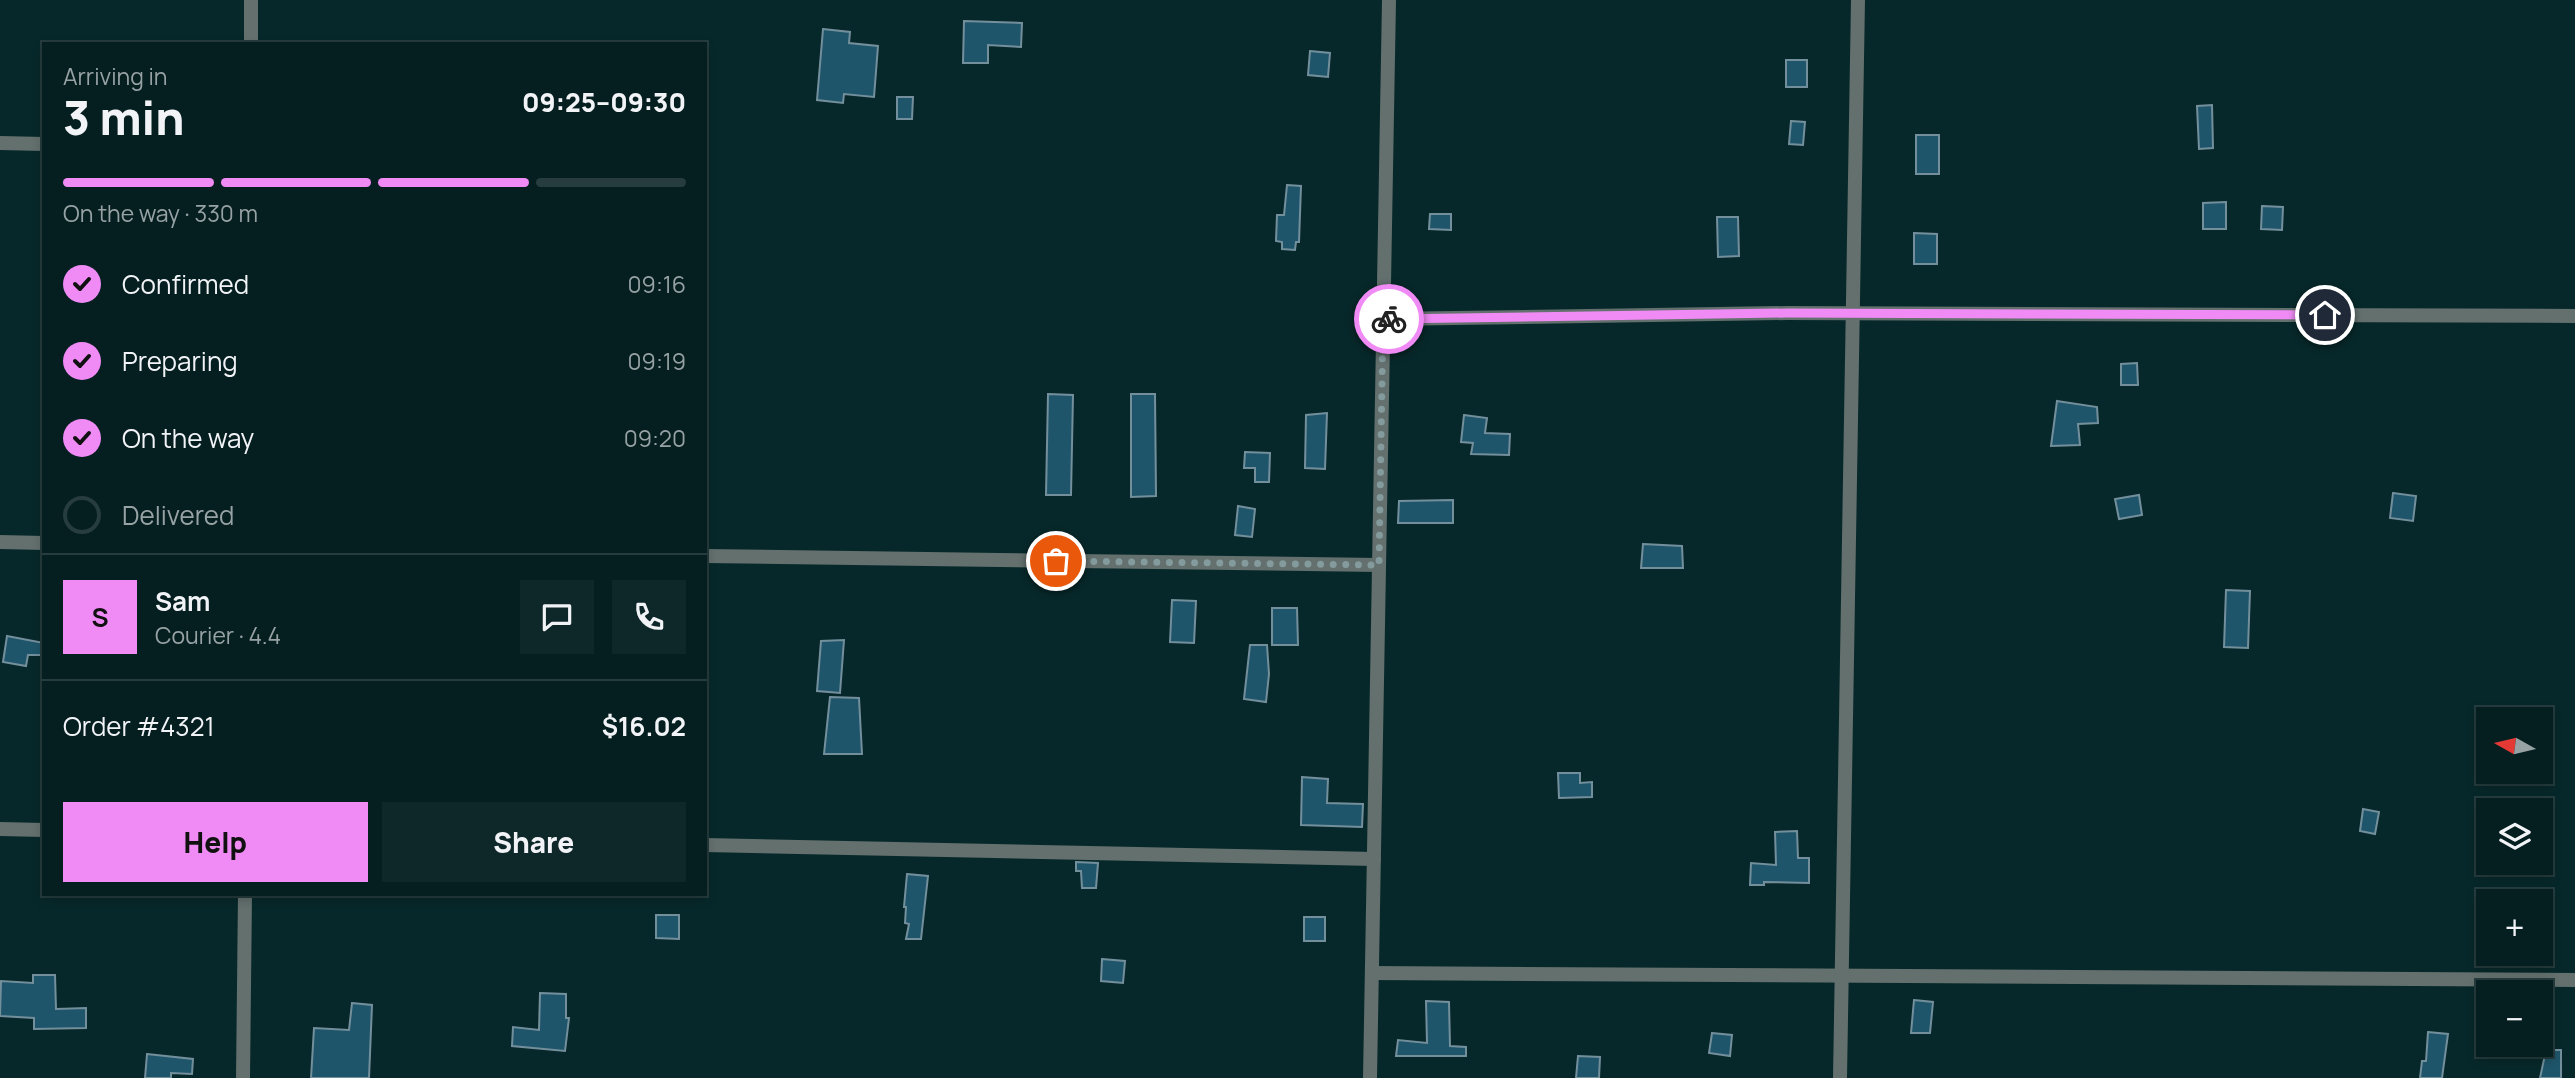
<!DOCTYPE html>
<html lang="en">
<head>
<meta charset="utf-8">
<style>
	:root { --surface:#051e20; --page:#0e2729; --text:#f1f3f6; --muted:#97a2a5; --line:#263c3e; --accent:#f08bf5 }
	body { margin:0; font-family:Manrope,sans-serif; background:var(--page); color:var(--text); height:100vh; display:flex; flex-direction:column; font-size:26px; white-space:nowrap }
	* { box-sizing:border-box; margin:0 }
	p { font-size:23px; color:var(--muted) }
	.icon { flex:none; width:38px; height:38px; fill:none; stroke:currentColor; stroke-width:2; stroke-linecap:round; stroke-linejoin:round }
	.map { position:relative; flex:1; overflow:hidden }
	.sheet { position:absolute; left:42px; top:42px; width:665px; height:854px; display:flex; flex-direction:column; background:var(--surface); border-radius:0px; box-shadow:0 4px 10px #0003,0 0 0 2px var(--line) }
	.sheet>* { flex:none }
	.needle { width:46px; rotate:278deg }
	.fabs { position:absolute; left:2476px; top:707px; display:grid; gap:14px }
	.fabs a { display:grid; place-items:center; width:77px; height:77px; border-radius:0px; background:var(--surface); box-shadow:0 4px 10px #0003,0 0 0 2px var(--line); font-size:35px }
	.pin { position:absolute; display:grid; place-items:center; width:60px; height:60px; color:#fff; margin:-30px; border:4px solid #fff; border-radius:50%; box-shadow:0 2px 7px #0007 }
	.courier { position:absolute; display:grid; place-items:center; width:70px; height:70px; margin:-35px; border:5px solid #f08bf5; border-radius:50%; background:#fff; color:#222; box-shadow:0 2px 9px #0007 }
	.head em { font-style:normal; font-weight:800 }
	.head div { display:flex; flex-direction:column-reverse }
	.head { display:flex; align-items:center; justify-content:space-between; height:119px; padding:0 21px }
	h1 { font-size:46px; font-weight:800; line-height:52px }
	.bar { display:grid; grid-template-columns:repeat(4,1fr); gap:10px 7px; align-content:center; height:84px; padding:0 21px }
	.bar i { height:9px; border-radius:5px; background:var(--line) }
	.bar .active { background:var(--accent) }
	.bar p { grid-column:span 4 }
	.line { display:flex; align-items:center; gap:18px; padding:0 21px; border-top:2px solid var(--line) }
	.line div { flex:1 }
	.round { display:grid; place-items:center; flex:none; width:74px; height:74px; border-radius:0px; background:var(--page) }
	ol { padding:0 21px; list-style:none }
	li { display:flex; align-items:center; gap:21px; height:77px }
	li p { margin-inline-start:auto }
	li .icon { padding:7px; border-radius:50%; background:var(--accent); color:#111; stroke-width:4 }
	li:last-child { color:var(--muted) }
	li i { width:38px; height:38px; border:4px solid var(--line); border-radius:50% }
	.action { display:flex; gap:14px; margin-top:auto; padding:14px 21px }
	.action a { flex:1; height:80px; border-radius:0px; background:var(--accent); color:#111; font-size:28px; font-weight:800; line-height:80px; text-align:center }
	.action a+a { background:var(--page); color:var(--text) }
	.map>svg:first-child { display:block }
	.building { fill:#1f556a; stroke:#738f9c; stroke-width:2 }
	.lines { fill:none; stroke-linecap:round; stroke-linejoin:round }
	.minor { stroke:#63706d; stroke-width:14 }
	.done { stroke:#849b9d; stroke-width:7; stroke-dasharray:0 12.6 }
	.route { stroke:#f08bf5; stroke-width:9 }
</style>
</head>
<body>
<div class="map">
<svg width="2575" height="1078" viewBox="0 0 2575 1078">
	<rect width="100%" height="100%" fill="#07282a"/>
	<g class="building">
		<path d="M964,21L1022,23L1021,47L988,45V63H963Z"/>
		<path d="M823,29L850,32L849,43L878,46L874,97L844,94L843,103L817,100Z"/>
		<path d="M1310,51L1330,53L1328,77L1308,75Z"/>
		<rect x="1786" y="60" width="21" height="27"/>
		<path d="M897,97H913L912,119H897Z"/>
		<path d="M2212,105L2213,148L2199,149L2197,106Z"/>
		<path d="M1791,121L1805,122L1803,145L1789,144Z"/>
		<rect x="1916" y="135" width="23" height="39"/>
		<path d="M1287,185L1301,186L1299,242H1296L1295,250L1282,249V242L1276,241L1277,215H1284Z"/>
		<path d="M2226,202V229H2203V203Z"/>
		<path d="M2262,206L2283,207L2282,230L2261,229Z"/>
		<path d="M1430,214H1451V230L1429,229Z"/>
		<path d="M1717,217H1738L1739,256L1718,257Z"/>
		<path d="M1914,233L1937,234V264H1914Z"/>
		<path d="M2137,363L2138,385H2121V364Z"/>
		<path d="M1048,394L1073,395L1071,495H1046Z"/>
		<path d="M1131,394H1155L1156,496L1131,497Z"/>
		<path d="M2057,401L2097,407L2098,423L2078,424L2080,445L2051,446Z"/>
		<path d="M1327,413L1325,469L1305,468L1306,415Z"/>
		<path d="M1464,415L1487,418L1485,433L1510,434L1509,455L1471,454L1473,443L1461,442Z"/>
		<path d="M1245,452L1270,453L1269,482H1255V468H1244Z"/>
		<path d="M2393,493L2416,496L2413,521L2390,518Z"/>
		<path d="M2139,495L2142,515L2119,519L2115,499Z"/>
		<path d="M1453,500V523H1398L1399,501Z"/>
		<path d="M1238,506L1255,509L1252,537L1235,535Z"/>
		<path d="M1643,544L1682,546L1683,568H1641Z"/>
		<path d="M2226,590L2250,591L2248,648L2224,647Z"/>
		<path d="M1172,600L1196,601L1194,643L1170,642Z"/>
		<path d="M1272,608H1297L1298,645H1272Z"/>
		<path d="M7,636L44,643V655H28L26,666L3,662Z"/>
		<path d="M844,640L840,693L817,691L821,641Z"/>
		<path d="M1250,645H1267L1269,674L1266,702L1244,699Z"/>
		<path d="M830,697L859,698L862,754H824Z"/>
		<path d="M1558,773H1580V783L1592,782V797L1559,798Z"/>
		<path d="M1302,777L1328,779L1327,803L1363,804L1362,827L1301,825Z"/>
		<path d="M2363,809L2379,812L2375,834L2360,831Z"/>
		<path d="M1797,831L1798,858H1809V883L1764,882V885H1750L1751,863L1776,865L1775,832Z"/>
		<path d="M1076,862L1098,863L1096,888H1082L1081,871H1076Z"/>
		<path d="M907,874L928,876L921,939H906L909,924L905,923L906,907H904Z"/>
		<path d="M656,915H679V939L656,938Z"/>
		<rect x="1304" y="917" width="21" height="24"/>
		<path d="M1102,959L1125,961L1123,983L1101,981Z"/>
		<path d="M33,975H55L56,1009L86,1008V1028L34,1029V1018L0,1016L1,981L33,983Z"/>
		<path d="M540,993L566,994V1018H569L565,1051L512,1046L513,1027L539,1030Z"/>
		<path d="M1914,1000L1933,1002L1930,1033H1911Z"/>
		<path d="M1426,1001L1449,1002L1450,1046L1466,1047V1056H1396L1398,1040L1427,1043Z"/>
		<path d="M352,1003L372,1005L369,1078H311L314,1028L349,1030Z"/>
		<path d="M2428,1032L2448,1034L2442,1078H2420L2422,1061H2426Z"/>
		<path d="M1712,1033L1732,1035L1730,1056L1709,1053Z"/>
		<path d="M2546,1050H2561V1078H2540Z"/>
		<path d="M147,1054L193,1059L192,1074L171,1073V1078H145Z"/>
		<path d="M1578,1056L1600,1057L1599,1078H1576Z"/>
	</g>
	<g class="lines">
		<g class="minor">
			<path d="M251,44V0"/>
			<path d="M0,143L44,144"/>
			<path d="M1383,319L1787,313L2575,316"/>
			<path d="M0,542L44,543"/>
			<path d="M705,556L1379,565"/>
			<path d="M0,829L44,830"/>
			<path d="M705,845L1374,859"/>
			<path d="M1372,973L2575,980"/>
			<path d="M243,1078L245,894"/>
			<path d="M1370,1078L1389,0"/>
			<path d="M1840,1078L1858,0"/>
		</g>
	</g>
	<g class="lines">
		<path class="done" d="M1056,561L1379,565L1383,319H1389"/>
		<path class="route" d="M1389,319L1787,313L2325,315"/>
	</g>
</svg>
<div class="fabs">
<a><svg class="needle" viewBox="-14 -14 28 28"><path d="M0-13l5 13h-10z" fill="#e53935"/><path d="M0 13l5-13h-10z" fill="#97a2a5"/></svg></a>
<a><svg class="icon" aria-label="layers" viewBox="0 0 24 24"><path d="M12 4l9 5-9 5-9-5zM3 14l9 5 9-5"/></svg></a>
<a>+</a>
<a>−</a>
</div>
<div class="pin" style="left:1056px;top:561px;background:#ea580c"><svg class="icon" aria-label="bag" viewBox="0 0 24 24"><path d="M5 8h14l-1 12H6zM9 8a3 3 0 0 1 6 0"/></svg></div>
<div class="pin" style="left:2325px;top:315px;background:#1f2937"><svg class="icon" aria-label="home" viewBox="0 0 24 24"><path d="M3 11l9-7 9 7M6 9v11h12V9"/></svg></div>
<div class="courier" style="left:1389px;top:319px"><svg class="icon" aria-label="bike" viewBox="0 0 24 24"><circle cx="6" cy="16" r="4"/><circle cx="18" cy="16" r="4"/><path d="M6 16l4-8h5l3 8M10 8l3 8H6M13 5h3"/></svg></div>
<section class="sheet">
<div class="head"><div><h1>3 min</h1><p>Arriving in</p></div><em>09:25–09:30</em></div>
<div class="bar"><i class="active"></i><i class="active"></i><i class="active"></i><i></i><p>On the way · 330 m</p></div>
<ol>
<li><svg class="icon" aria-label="check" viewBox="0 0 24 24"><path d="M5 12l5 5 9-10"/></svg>Confirmed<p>09:16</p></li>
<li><svg class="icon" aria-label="check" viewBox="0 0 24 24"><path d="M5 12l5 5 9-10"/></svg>Preparing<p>09:19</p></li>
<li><svg class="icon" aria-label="check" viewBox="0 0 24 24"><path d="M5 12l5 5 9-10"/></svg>On the way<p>09:20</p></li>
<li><i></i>Delivered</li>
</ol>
<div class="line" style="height:126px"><b class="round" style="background:var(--accent);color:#111">S</b><div><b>Sam</b><p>Courier · 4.4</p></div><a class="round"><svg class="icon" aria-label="chat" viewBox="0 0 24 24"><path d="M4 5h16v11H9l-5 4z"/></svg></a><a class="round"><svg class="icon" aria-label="phone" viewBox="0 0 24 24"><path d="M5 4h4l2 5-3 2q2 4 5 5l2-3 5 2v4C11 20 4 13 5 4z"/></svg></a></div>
<div class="line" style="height:91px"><div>Order #4321</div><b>$16.02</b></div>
<div class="action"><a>Help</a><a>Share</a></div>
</section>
</div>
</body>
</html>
